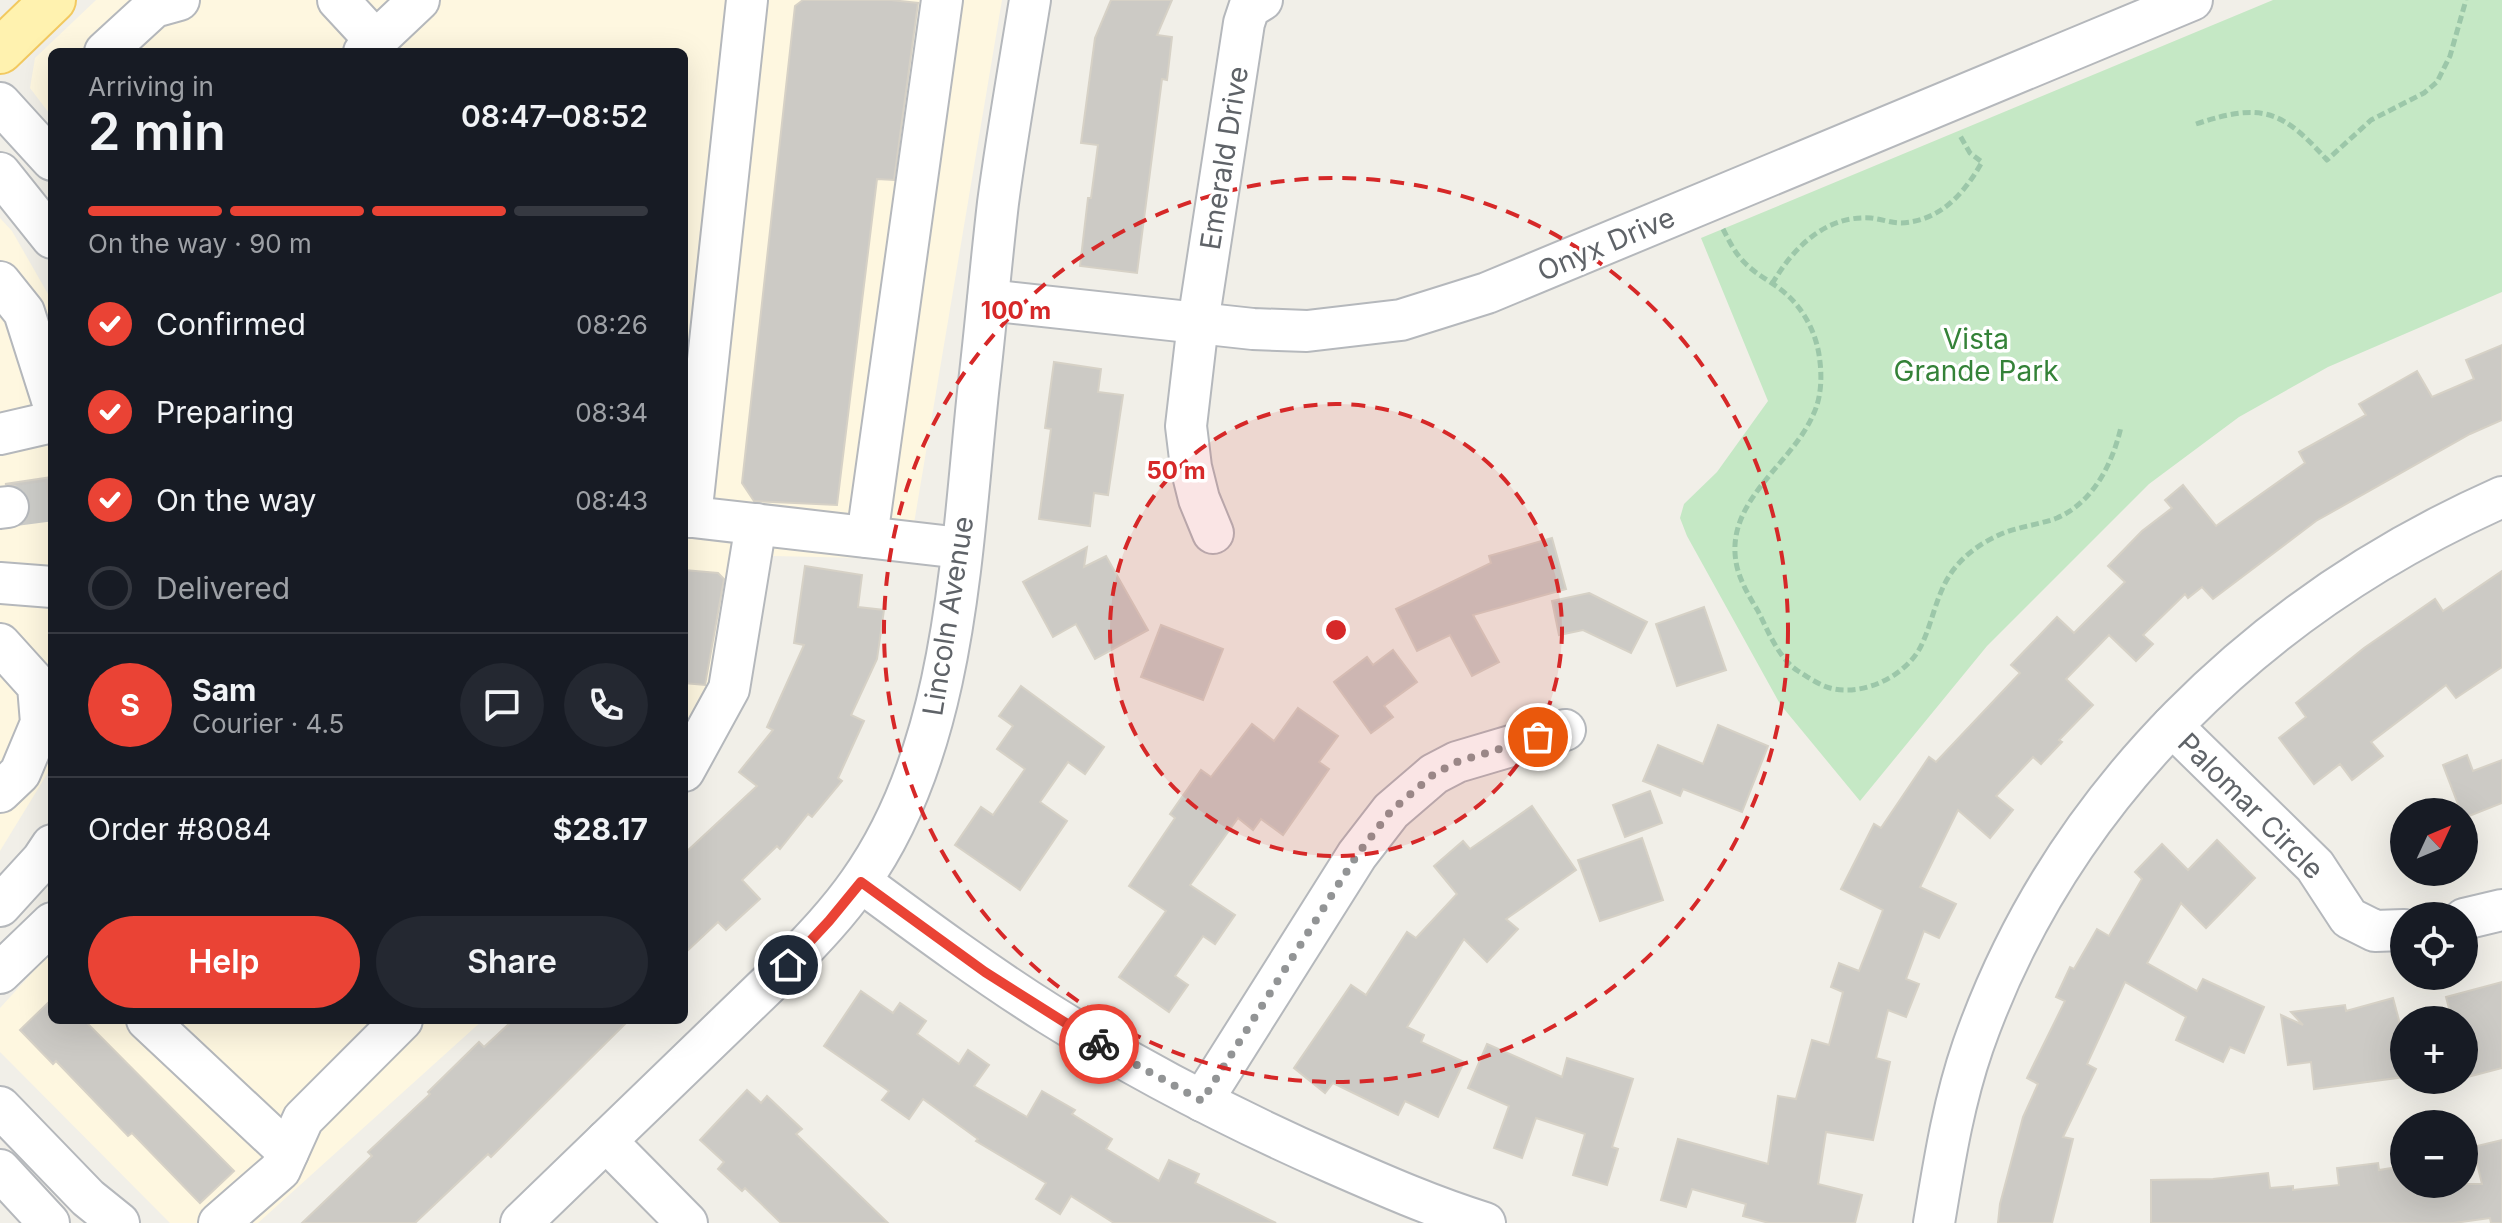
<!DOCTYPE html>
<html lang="en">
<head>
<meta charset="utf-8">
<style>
	:root { --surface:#171b24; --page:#242831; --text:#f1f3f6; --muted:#9ea1a6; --line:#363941; --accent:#ea4335 }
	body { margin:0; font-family:Inter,sans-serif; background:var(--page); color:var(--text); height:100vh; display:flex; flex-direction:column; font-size:30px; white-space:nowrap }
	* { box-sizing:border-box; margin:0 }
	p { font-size:26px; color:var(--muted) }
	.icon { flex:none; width:44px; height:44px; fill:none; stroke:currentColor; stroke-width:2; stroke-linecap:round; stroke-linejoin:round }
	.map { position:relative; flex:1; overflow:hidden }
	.drawer { position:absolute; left:48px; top:48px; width:640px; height:976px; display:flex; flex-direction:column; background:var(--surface); border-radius:12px; box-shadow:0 8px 32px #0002 }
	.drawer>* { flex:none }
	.needle { width:52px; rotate:46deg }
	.buttons { position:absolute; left:2390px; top:798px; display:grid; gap:16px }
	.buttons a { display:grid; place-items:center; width:88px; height:88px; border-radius:50%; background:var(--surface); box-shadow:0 8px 32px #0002; font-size:40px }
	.pin { position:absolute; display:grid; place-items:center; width:68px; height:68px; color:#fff; margin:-34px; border:4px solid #fff; border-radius:50%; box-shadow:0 2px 8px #0007 }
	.courier { position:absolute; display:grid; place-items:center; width:80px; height:80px; margin:-40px; border:6px solid #ea4335; border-radius:50%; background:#fff; color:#222; box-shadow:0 2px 10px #0007 }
	.headline em { font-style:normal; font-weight:600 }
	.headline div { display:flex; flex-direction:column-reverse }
	.headline { display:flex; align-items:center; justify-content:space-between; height:136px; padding:0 40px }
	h1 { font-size:52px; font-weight:600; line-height:60px }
	.bar { display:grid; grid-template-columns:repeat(4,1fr); gap:12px 8px; align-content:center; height:96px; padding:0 40px }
	.bar i { height:10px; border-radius:6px; background:var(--line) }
	.bar .active { background:var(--accent) }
	.bar p { grid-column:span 4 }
	.line { display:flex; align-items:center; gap:20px; padding:0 40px; border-top:2px solid var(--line) }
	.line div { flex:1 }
	.round { display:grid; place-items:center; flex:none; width:84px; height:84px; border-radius:42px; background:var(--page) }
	ol { padding:0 40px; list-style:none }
	li { display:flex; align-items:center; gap:24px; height:88px }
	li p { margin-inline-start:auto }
	li .icon { padding:8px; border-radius:50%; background:var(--accent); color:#fff; stroke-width:4 }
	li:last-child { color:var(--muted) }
	li i { width:44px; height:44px; border:4px solid var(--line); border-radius:50% }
	.button { display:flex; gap:16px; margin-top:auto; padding:16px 40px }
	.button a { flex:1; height:92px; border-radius:48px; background:var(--accent); color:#fff; font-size:32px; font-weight:600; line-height:92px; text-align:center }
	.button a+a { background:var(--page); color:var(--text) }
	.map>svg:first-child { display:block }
	.commercial { fill:#fef7e0 }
	.green { fill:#c5e8c5 }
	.building { fill:#cccac5; stroke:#d6d1c6; stroke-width:2 }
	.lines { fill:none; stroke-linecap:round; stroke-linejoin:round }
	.minor-tunnel { stroke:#ccccc8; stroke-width:40; stroke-dasharray:40 20; stroke-linecap:butt }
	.minor-casing { stroke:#b5b8bc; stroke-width:44 }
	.major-casing { stroke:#f2c960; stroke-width:48 }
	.path { stroke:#9cc7a9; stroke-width:5; stroke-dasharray:8 4; stroke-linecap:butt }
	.minor { stroke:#fff; stroke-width:40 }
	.major { stroke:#fff2af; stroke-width:44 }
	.done { stroke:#929495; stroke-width:8; stroke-dasharray:0 14.4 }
	.route { stroke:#ea4335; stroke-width:10 }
	.ring { fill:none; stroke:#d62828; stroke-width:4; stroke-dasharray:14 10 }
	.labels { text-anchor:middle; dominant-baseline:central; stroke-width:7; stroke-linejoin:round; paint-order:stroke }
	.street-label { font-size:28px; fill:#5f6368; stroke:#fff }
	.park-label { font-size:28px; fill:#348238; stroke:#fff }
	.centre { fill:#d62828; stroke:#fff; stroke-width:4 }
	.ring-label { font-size:24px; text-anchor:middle; font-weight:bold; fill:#d62828; stroke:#fff; stroke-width:7; stroke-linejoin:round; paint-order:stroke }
</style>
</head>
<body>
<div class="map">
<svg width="2502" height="1223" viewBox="0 0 2502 1223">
	<rect width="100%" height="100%" fill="#f1efe8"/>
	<g class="commercial">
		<path d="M96,0H1002L908,559L773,556L747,688L684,797V52H52V117L30,88L35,58Z"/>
		<path d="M0,218L12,231L52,301V766L0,851Z"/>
		<path d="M52,951V1020H483L258,1223H170L0,1052V1008Z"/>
	</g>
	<path class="green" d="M2273,0H2502V292L2328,367L2239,417L2149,484L1987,646L1860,801L1780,704L1687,536L1680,518L1684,504L1717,472L1768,401L1701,238Z"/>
	<g class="building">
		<path d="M803,0H891L918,3L894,180L877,179L837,505L754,501L742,483L795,6Z"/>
		<path d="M1111,0H1172L1157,35L1172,37L1167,80L1162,79L1137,273L1080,266L1088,198H1091L1098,145L1081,143L1095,38Z"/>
		<path d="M2502,345V420L2470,434L2316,521L2213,599L2202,587L2188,598L2185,594L2143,635L2153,644L2136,661L2109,635L2066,679L2093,705L2059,740L2062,742L2041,764L2033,757L1996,796L2013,810L1990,838L1958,810L1920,887L1956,904L1939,938L1924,931L1906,979L1919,984L1906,1017L1888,1010L1876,1058L1890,1062L1873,1140L1826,1132L1818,1184L1862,1195L1855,1223H1769L1743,1216L1746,1204L1692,1189L1686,1207L1661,1200L1678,1139L1768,1164L1778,1096L1796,1099L1812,1040L1829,1045L1843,992L1831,987L1839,963L1859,971L1883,910L1841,889L1874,824L1881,828L1929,757L1936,762L2020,673L2011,665L2057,617L2074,633L2125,582L2108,566L2142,531L2172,508L2165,500L2183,485L2216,526L2305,463L2299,452L2366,415L2359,404L2417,371L2432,397L2474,379L2466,360Z"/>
		<path d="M1054,362L1101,369L1098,392L1123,395L1108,495L1094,493L1090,526L1039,519L1051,429L1045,428Z"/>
		<path d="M52,477V510L30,513L31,503L26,493L16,486L5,484Z"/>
		<path d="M1552,538L1566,589L1473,615L1499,662L1472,676L1450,635L1417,651L1396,609L1491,563L1489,556Z"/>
		<path d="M1087,547L1084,567L1106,556L1148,630L1095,659L1076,624L1053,637L1023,582Z"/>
		<path d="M805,566L862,575L858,607L884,610L877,659L851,715L864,721L838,778L842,781L812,817L808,814L780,849L777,846L742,880L760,899L726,930L718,922L684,954V854L757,786L739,772L773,730L767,727L804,645L794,643Z"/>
		<path d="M684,570L718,573L724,579L705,685L684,683Z"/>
		<path d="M2502,571V667L2456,698L2446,685L2371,742L2383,756L2352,780L2340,764L2314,784L2279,738L2306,717L2296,703L2364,648L2435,599L2443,611Z"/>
		<path d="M1589,593L1647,622L1631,653L1583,630L1559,635L1552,601Z"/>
		<path d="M1704,607L1726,670L1677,686L1656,624Z"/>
		<path d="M1161,625L1223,649L1203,700L1141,677Z"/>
		<path d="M1393,650L1417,682L1384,706L1393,717L1371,733L1334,682L1367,657L1373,665Z"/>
		<path d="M1021,686L1104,747L1085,774L1068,762L1040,802L1067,821L1020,890L955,845L981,807L993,815L1025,769L997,749L1013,726L999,716Z"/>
		<path d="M1298,708L1338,736L1319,762L1329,769L1283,835L1261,819L1253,830L1238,818L1190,885L1235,915L1215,944L1203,936L1175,976L1188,985L1169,1012L1119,977L1166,911L1129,886L1175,818L1170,814L1201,770L1211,777L1252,724L1274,741Z"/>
		<path d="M1718,725L1768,746L1742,812L1683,789L1680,796L1643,781L1658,745L1703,764Z"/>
		<path d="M2467,755L2473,771L2502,760V803L2464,818V812H2461L2443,765Z"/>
		<path d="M1650,791L1662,823L1625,837L1613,805Z"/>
		<path d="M1532,806L1576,870L1506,919L1518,929L1487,962L1464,939L1407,1027L1424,1035L1421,1042L1464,1062L1438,1117L1405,1101L1398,1115L1333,1083L1325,1093L1294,1068L1351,985L1366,995L1407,932L1416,938L1457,894L1434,866L1463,841L1470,849Z"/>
		<path d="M1642,838L1663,900L1600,921L1578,860Z"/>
		<path d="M2217,840L2255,878L2206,928L2181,903L2147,963L2197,991L2203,979L2264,1007L2244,1053L2230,1047L2223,1062L2176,1040L2186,1017L2125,982L2087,1064L2096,1069L2063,1137L2073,1139L2052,1223H1998L2000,1204L2023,1117L2038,1084L2027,1078L2065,1001L2056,997L2070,967L2074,969L2097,929L2109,936L2142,879L2135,872L2162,844L2188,870Z"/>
		<path d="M2502,982V1068L2464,1078V1020H2452L2446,997Z"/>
		<path d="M861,991L893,1013L900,1003L926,1021L917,1034L959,1064L968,1050L989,1065L974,1086L1027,1117L1042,1091L1075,1110L1072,1114L1112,1139L1106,1149L1159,1181L1169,1160L1199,1174L1195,1183L1276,1223H1114L1071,1196L1060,1214L1036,1199L1046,1183L976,1141L978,1139L923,1099L909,1119L882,1100L889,1091L824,1046Z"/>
		<path d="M2393,998L2404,1039V1077L2314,1089L2311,1062L2288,1065L2281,1015L2303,1025L2291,1012L2345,1005L2346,1011Z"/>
		<path d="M52,999V1020H84L234,1171L200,1203L132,1133L128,1136L56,1061L53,1064L20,1030Z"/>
		<path d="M513,1020H629L491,1157L488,1154L415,1223H302L372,1156L368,1152L430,1094L428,1092L479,1042L484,1047Z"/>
		<path d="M1487,1044L1562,1077L1567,1058L1633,1079L1612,1147L1618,1149L1607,1185L1573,1175L1585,1134L1536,1118L1522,1158L1494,1148L1509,1106L1468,1088Z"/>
		<path d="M747,1090L761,1103L767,1096L802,1129L796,1134L888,1223H781L745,1188L742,1191L718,1169L724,1162L700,1140Z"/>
		<path d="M2502,1140V1223H2491L2490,1218L2454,1223H2151V1180L2213,1179L2268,1173L2270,1188L2293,1186V1190L2339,1185L2337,1168L2378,1163L2379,1170L2404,1166V1184H2482L2473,1147Z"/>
	</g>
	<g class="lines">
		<path class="minor-tunnel" d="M8,507L52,501"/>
		<g class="minor-casing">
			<g id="minor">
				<path d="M338,0L376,41"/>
				<path d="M105,52L154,7L179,0"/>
				<path d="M364,52L419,0"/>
				<path d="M0,103L52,160"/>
				<path d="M0,173L52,238"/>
				<path d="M0,282L24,312L52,400"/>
				<path d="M988,300L1253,329L1307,331L1401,320L1487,293L2192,0"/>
				<path d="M0,434L52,422"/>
				<path d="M0,508L8,507"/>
				<path d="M684,516L961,548"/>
				<path d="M691,517L747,0"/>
				<path d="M1213,533L1199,499L1191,467L1186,426L1198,323L1244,23L1249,8L1262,0"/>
				<path d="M867,537L942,0"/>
				<path d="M0,583L52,587"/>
				<path d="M0,644L38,686L41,723L20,773L0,792"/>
				<path d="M2172,726L2315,866L2349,918L2375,931L2404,930"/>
				<path d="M684,771L729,689L756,524"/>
				<path d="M861,882C922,927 984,973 1049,1014C1140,1071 1235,1120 1333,1163C1383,1185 1433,1207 1485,1223"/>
				<path d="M0,906L42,860L52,845"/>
				<path d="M2464,919L2502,910"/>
				<path d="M0,973L52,923"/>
				<path d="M147,1020L288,1152"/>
				<path d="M1202,1101L1357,855L1391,811L1434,774L1457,762L1565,730"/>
				<path d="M0,1107L88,1198L119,1223"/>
				<path d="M606,1141L687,1223"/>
				<path d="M0,1170L49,1223"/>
				<path d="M219,1223L280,1170L303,1119L402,1020"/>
				<path d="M521,1223L788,965C813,939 838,913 859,883C958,744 961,547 979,383C986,323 991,263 998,203C1007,135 1019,68 1030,0"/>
				<path d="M1934,1223C1944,1163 1953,1104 1973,1046C2061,795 2261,604 2502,497"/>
			</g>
		</g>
		<g class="major-casing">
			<path id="major" d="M0,51L53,0"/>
		</g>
		<g class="path">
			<path d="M2196,124C2262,102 2282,110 2327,160L2371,120L2424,93L2437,82L2450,56L2466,0"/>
			<path d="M1723,229C1729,241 1736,255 1746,264C1755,273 1766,279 1776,286C1801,303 1817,331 1820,362C1822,379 1821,399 1813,415C1791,466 1722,502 1737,567C1741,583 1750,598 1758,611C1768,631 1779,659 1798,671C1808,677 1819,685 1830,688C1864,697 1908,675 1922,644C1935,616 1937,586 1960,562C1974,547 1996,534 2016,529C2030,525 2044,523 2057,518C2094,502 2113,462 2121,427"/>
			<path d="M1772,284C1793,248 1825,215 1871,218C1881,219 1891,223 1901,223C1940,221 1964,194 1982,162L1970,153L1959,134"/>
		</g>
		<use href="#minor" class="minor"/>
		<use href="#major" class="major"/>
	</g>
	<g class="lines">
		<path class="done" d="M1099,1044L1202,1101L1357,855L1391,811L1434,774L1457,762L1538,737"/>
		<path class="route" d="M788,965L829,921L861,882L985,972L1099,1044"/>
	</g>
	<circle cx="1336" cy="630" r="226" fill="#d62828" fill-opacity=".12"/>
	<g class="ring">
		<circle cx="1336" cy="630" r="226"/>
		<circle cx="1336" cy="630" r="452"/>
	</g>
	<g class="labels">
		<g class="street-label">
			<text transform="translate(1224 158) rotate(-81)">Emerald Drive</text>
			<text transform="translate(1606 244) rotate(-23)">Onyx Drive</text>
			<text transform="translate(948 616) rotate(-81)">Lincoln Avenue</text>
			<text transform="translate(2251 806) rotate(45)">Palomar Circle</text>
		</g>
		<g class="park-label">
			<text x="1976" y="339">Vista<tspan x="1976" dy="32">Grande Park</tspan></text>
		</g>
	</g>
	<circle cx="1336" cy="630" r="12" class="centre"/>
	<g class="ring-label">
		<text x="1016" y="319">100 m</text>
		<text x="1176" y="479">50 m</text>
	</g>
</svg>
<div class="buttons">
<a><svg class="needle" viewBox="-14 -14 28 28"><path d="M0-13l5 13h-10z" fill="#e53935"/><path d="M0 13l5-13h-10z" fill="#9ea1a6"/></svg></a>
<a><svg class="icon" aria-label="locate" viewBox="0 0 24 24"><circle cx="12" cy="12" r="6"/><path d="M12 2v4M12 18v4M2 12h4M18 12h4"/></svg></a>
<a>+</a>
<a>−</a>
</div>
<div class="pin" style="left:1538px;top:737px;background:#ea580c"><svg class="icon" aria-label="bag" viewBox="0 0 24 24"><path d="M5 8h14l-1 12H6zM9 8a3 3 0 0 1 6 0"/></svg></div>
<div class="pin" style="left:788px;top:965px;background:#1f2937"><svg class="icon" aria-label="home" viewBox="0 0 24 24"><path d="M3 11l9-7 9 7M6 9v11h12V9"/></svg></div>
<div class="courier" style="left:1099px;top:1044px"><svg class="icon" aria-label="bike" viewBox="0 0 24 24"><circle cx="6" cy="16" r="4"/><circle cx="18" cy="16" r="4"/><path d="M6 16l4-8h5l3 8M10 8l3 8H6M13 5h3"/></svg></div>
<section class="drawer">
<div class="headline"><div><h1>2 min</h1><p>Arriving in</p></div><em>08:47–08:52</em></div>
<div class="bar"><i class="active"></i><i class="active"></i><i class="active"></i><i></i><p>On the way · 90 m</p></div>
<ol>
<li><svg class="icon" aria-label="check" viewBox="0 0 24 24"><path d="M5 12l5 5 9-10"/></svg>Confirmed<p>08:26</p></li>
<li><svg class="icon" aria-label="check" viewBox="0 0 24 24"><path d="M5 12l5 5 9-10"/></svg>Preparing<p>08:34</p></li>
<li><svg class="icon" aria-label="check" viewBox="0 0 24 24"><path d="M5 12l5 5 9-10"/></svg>On the way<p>08:43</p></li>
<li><i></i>Delivered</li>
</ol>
<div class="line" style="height:144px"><b class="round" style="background:var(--accent);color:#fff">S</b><div><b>Sam</b><p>Courier · 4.5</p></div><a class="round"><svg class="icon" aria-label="chat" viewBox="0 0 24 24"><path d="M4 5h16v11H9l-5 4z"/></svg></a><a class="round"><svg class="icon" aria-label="phone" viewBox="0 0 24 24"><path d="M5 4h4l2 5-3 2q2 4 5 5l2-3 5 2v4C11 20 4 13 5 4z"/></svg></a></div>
<div class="line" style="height:104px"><div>Order #8084</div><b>$28.17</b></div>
<div class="button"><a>Help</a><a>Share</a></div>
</section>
</div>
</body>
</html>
